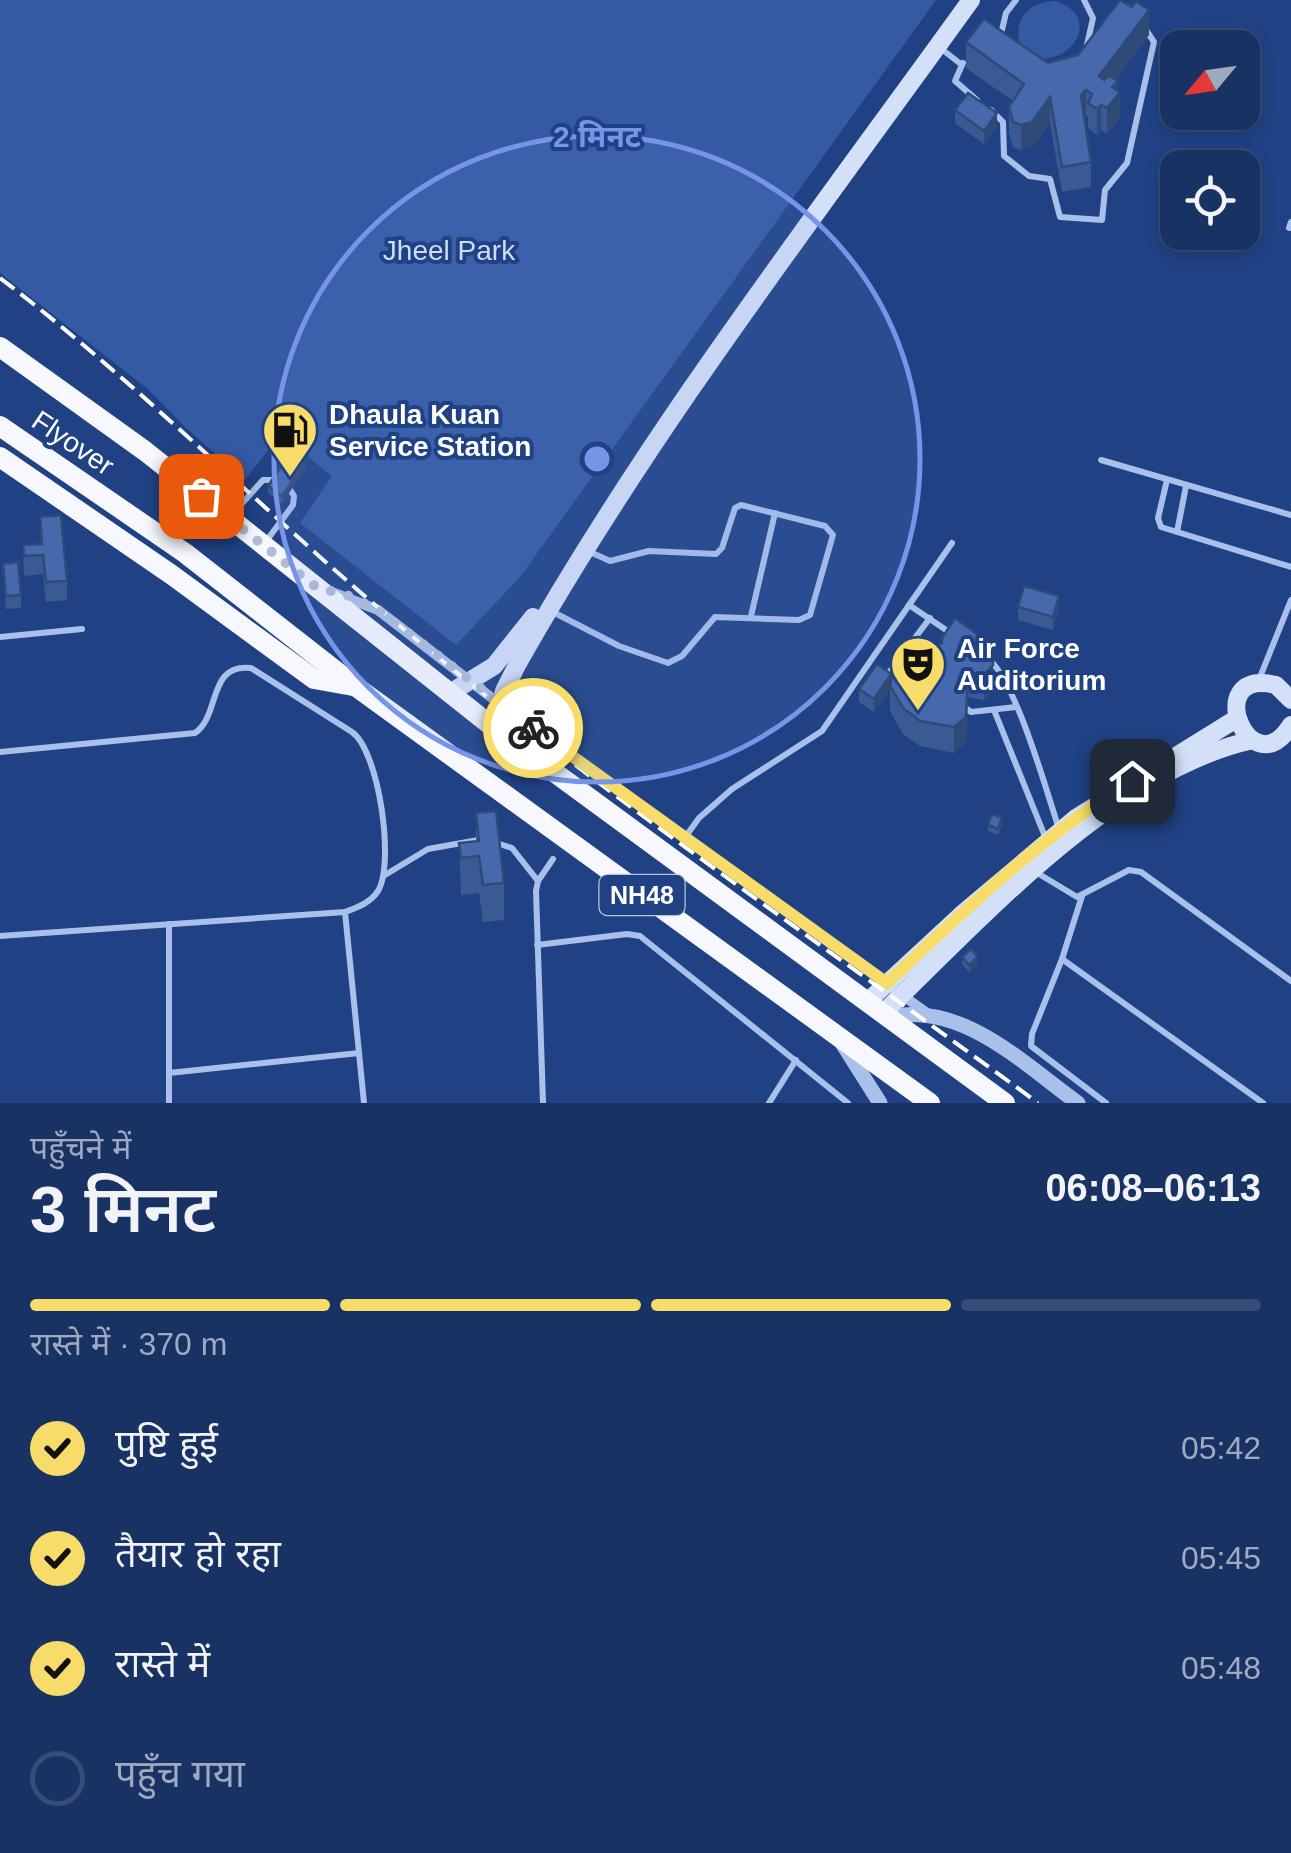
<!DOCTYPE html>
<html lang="hi">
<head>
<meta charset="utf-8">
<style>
	:root { --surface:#183264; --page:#213a6a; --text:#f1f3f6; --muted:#9faabf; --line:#364d78; --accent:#f7dc69 }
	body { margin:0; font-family:Helvetica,"Noto Sans Devanagari",sans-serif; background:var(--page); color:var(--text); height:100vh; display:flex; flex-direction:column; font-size:38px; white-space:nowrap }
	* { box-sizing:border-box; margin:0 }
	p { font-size:32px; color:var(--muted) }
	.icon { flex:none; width:55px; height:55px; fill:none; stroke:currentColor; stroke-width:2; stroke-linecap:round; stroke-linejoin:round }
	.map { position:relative; height:1103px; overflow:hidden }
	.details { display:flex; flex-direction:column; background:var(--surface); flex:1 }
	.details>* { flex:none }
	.needle { width:65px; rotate:241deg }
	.fabs { position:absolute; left:1160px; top:30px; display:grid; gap:20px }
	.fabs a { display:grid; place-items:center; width:100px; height:100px; border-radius:20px; background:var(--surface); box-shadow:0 5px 15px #0003,0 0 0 2px var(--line); font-size:50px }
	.pin { position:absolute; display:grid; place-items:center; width:85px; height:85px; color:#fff; margin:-42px; border-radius:20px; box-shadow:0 5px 15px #0006 }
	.courier { position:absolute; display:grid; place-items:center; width:100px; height:100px; margin:-50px; border:8px solid #f7dc69; border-radius:50%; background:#fff; color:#222; box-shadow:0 2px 12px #0007 }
	.summary em { font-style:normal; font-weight:600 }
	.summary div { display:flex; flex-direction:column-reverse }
	.summary { display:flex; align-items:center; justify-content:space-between; height:170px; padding:0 30px }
	h1 { font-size:65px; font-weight:600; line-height:75px }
	.bar { display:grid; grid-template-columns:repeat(4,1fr); gap:15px 10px; align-content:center; height:120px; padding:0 30px }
	.bar i { height:12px; border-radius:8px; background:var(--line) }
	.bar .active { background:var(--accent) }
	.bar p { grid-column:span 4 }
	ol { padding:0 30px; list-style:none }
	li { display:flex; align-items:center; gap:30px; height:110px }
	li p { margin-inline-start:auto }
	li .icon { padding:10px; border-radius:50%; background:var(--accent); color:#111; stroke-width:4 }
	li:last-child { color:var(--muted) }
	li i { width:55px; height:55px; border:5px solid var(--line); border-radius:50% }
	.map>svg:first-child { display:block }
	.green { fill:#345aa3 }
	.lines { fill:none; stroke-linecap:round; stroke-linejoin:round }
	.service { stroke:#a9c0ea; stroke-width:6 }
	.minor { stroke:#a9c0ea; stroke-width:10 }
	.tertiary { stroke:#a9c0ea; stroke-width:15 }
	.secondary { stroke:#d4e0f8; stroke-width:18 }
	.trunk { stroke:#f6f8fe; stroke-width:20 }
	.rail { stroke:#fff; stroke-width:4; stroke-dasharray:18 8; stroke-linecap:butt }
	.wall { fill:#3b5a94 }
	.shaded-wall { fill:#304a78 }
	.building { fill:#4569ac; stroke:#304a78; stroke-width:2.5 }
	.done { stroke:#b1bdd4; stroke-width:10; stroke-dasharray:0 18 }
	.route { stroke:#f7dc69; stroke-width:12 }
	.ring { fill:none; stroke:#7795e8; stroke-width:5 }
	.labels { text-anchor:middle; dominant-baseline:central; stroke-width:8; stroke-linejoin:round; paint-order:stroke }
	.shield { fill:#204285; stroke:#bcc6da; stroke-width:2.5 }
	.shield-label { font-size:25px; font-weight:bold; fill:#fff }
	.park-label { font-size:28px; fill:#cddcf7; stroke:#204285 }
	.poi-label { font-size:28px; font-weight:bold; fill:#fff; stroke:#204285; text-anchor:start }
	.street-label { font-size:28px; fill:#fff; stroke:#204285 }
	.centre { fill:#7795e8; stroke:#204285; stroke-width:5 }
	.ring-label { font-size:30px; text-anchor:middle; font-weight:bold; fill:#7795e8; stroke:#204285; stroke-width:8; stroke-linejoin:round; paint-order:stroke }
</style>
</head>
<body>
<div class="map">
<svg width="1291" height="1103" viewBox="0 0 1291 1103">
	<rect width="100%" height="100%" fill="#204285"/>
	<g class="green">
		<path d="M0,0H936L520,577L456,645L300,523L332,476L280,435L245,480L184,426L149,390L0,273Z"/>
		<path d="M1055,1C1098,14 1079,58 1041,59L1021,47C1011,20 1029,2 1055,1Z"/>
	</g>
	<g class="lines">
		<g class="service">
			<path d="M1084,0L1093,18L1087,45"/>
			<path d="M1001,34L1006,13L1016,0"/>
			<path d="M939,47L962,65L963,63"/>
			<path d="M962,65L955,81L977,100"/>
			<path d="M991,110L1003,122L1004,156L1029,176L1050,179L1060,217L1102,220L1105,190L1127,163L1154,42L1144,27"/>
			<path d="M1289,228L1291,222"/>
			<path d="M1101,460L1291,515"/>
			<path d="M1167,480L1158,518L1161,527L1291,567"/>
			<path d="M230,517L263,480H276"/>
			<path d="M1177,532L1186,486"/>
			<path d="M267,540L293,505L294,496L291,491"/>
			<path d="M909,605L952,634"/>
			<path d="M551,611L619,646L668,663L682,656L715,617L799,620L810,615L833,535L825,526L741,505L735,508L722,548L716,554L649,551L610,561L590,552"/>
			<path d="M751,616L775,513"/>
			<path d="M0,637L82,629"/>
			<path d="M987,658C1015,677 1047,793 1059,829"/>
			<path d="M887,675L930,618"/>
			<path d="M1258,682L1291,600"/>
			<path d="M964,707L971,712L1016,707"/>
			<path d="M994,710L1046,839"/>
			<path d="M0,752L195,733C221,715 207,663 251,668L352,732C379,751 395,863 378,891C370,903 358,907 345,912L0,936"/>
			<path d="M686,836L699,818L732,789L822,731L952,543"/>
			<path d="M1034,871L1077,897L1129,870L1141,872L1291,981"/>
			<path d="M385,875L428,849L484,839L512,848L538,881"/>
			<path d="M1082,896L1062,959L1032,1034L1031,1046L1106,1103"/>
			<path d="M345,912L364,1103"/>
			<path d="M169,924V1103"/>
			<path d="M537,945L627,934L640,936L848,1103"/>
			<path d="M1062,959L1263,1103"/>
			<path d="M169,1073L359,1053"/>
			<path d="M543,1103L536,891L538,881L553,859"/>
			<path d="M769,1103L796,1060"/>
		</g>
		<path class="minor" d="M329,591L378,610L501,705L927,1013"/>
		<g class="tertiary">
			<path d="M888,1017C962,1001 1022,1063 1078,1103"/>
			<path d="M842,1043L880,1103"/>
		</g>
		<g class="secondary">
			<path d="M450,693L494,666L533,617"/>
			<path d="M1291,700L1276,685C1199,667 1251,790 1291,725"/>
			<path d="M494,728L504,691L517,665C649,431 814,218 971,0"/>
			<path d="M867,1002L961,915L1076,818L1236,719"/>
			<path d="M883,1013C983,917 1115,770 1253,740"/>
		</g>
		<g class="trunk">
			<path d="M0,347L145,451L494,728L1005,1103"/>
			<path d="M0,426L185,553L355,686L930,1103"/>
			<path d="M0,457L172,575L314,679L353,686"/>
		</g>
		<path class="rail" d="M0,278C145,388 272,521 412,636C613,802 829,949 1038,1103"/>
	</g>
	<g class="wall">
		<path d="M1149,35L1115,80L1120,118L1107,134L1101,130L1097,135L1088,128V117L1086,115L1084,117L1091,162V187L1062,192L1050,123L1032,147L1021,150L1013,147L1009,133V107L1013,101L966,68V42L1048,63Z"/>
		<path d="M955,110L997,126L984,144L955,123Z"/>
		<path d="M306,468L282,503L268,493V486Z"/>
		<path d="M40,517L67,581V600L46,602L43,574L24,576L23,545L41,544Z"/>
		<path d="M3,564L21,595V608L6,609Z"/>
		<path d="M1018,607L1059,609L1053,630L1018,620Z"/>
		<path d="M942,638L993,654V691L984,700L968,697L966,742L954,753L920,746L903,734L890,711V689L874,712L859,702V689L891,681L942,643Z"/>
		<path d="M476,813L504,883V920L483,922L479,893L461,895L459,843L476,841Z"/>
		<path d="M1002,824L998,835L988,831V825Z"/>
		<path d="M962,957L978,964L969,972L962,964Z"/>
	</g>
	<g class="shaded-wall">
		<path d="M1149,10V35L1099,102V76Z"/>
		<path d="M1118,81V95L1120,92V118L1107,134V108L1112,87Z"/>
		<path d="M1086,90V115L1081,121V96Z"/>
		<path d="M1050,97V123L1032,147L1021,150V125Z"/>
		<path d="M1101,105V130L1097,135V109Z"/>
		<path d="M997,113V126L984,144V131Z"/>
		<path d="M306,461V468L282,503V496Z"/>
		<path d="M1059,596V609L1053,630V617Z"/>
		<path d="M993,665V691L984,700V675Z"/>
		<path d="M968,672L966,742L954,753V727Z"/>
		<path d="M891,674V687L874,712V699Z"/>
		<path d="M978,957V964L969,972V965Z"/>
	</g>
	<g class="building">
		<path d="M1120,0L1132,7L1136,1L1149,10L1099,76L1104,80L1109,76L1118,81L1112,87L1120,92L1107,108L1101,105L1097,109L1088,103L1092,94L1086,90L1081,96L1091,162L1062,167L1050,97L1032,122L1021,125L1013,122L1009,107L1024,84L966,42L984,19L1048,63L1078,55Z"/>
		<path d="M968,93L997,113L984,131L955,110Z"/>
		<path d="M291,452L306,461L282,496L268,486Z"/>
		<path d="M61,515L67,581L46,582L43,555L24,556L23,545L42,544L40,517Z"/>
		<path d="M18,562L21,595L6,596L3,564Z"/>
		<path d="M1024,586L1059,596L1053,617L1018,607Z"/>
		<path d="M955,618L988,642L993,654V665L984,675L968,672L966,717L954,727L920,721L903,708L890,686L894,668L942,643V638Z"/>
		<path d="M877,664L891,674L874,699L859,689Z"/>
		<path d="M496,811L504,883L483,885L479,856L461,858L459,843L479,841L476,813Z"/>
		<path d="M992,814L1002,818L998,829L988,825Z"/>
		<path d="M971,949L978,957L969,965L962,957Z"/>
	</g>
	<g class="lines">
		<path class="done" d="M201,496L316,587L349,596L378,610L533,728"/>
		<path class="route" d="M533,728L887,983C964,911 1041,836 1132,781"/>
	</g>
	<circle cx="597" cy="459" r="323" fill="#7795e8" fill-opacity=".12"/>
	<circle class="ring" cx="597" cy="459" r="323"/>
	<defs>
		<g id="fuel-pin" transform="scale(2.875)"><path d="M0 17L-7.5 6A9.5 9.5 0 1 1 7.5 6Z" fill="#f7dc69" stroke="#204285"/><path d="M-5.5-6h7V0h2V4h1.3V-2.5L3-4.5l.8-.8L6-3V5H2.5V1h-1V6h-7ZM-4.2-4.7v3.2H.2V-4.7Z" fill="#111"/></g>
		<g id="theatre-pin" transform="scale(2.875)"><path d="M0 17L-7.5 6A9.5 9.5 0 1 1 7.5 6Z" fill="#f7dc69" stroke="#204285"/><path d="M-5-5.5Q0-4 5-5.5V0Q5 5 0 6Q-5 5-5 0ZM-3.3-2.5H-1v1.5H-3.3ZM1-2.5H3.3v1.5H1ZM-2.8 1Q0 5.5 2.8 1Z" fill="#111"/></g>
	</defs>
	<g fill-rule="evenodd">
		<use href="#fuel-pin" x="290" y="430"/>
		<use href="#theatre-pin" x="918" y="664"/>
	</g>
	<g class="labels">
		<rect class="shield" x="599.5" y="875" width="85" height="40" rx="8"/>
		<g class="shield-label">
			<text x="642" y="895">NH48</text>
		</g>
		<g class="park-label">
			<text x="449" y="250">Jheel Park</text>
		</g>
		<g class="poi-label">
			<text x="329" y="414">Dhaula Kuan<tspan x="329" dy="32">Service Station</tspan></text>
			<text x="957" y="648">Air Force<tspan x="957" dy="32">Auditorium</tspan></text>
		</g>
		<g class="street-label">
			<text transform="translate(73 443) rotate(34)">Flyover</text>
		</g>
	</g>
	<circle cx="597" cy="459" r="15" class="centre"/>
	<g class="ring-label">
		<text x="597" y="147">2 मिनट</text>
	</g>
</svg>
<div class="fabs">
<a><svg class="needle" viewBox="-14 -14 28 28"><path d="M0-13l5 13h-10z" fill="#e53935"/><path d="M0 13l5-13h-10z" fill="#9faabf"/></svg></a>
<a><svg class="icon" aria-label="locate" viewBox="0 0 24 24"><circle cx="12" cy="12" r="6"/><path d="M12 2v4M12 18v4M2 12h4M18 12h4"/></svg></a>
</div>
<div class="pin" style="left:201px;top:496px;background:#ea580c"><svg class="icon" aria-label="bag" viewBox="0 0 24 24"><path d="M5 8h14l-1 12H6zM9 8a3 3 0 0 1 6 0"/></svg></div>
<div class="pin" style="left:1132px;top:781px;background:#1f2937"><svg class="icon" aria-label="home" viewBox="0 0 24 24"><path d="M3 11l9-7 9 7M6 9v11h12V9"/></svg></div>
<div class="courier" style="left:533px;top:728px"><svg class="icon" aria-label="bike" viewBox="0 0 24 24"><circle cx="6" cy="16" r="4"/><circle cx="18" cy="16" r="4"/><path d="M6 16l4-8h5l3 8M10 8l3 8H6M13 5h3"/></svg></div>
</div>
<section class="details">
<div class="summary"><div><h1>3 मिनट</h1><p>पहुँचने में</p></div><em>06:08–06:13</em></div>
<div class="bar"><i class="active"></i><i class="active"></i><i class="active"></i><i></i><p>रास्ते में · 370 m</p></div>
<ol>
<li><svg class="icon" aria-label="check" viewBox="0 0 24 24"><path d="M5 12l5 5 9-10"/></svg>पुष्टि हुई<p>05:42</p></li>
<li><svg class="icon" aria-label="check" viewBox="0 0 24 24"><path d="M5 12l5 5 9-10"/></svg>तैयार हो रहा<p>05:45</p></li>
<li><svg class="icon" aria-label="check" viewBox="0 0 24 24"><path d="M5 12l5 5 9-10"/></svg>रास्ते में<p>05:48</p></li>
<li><i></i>पहुँच गया</li>
</ol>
</section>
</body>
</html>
